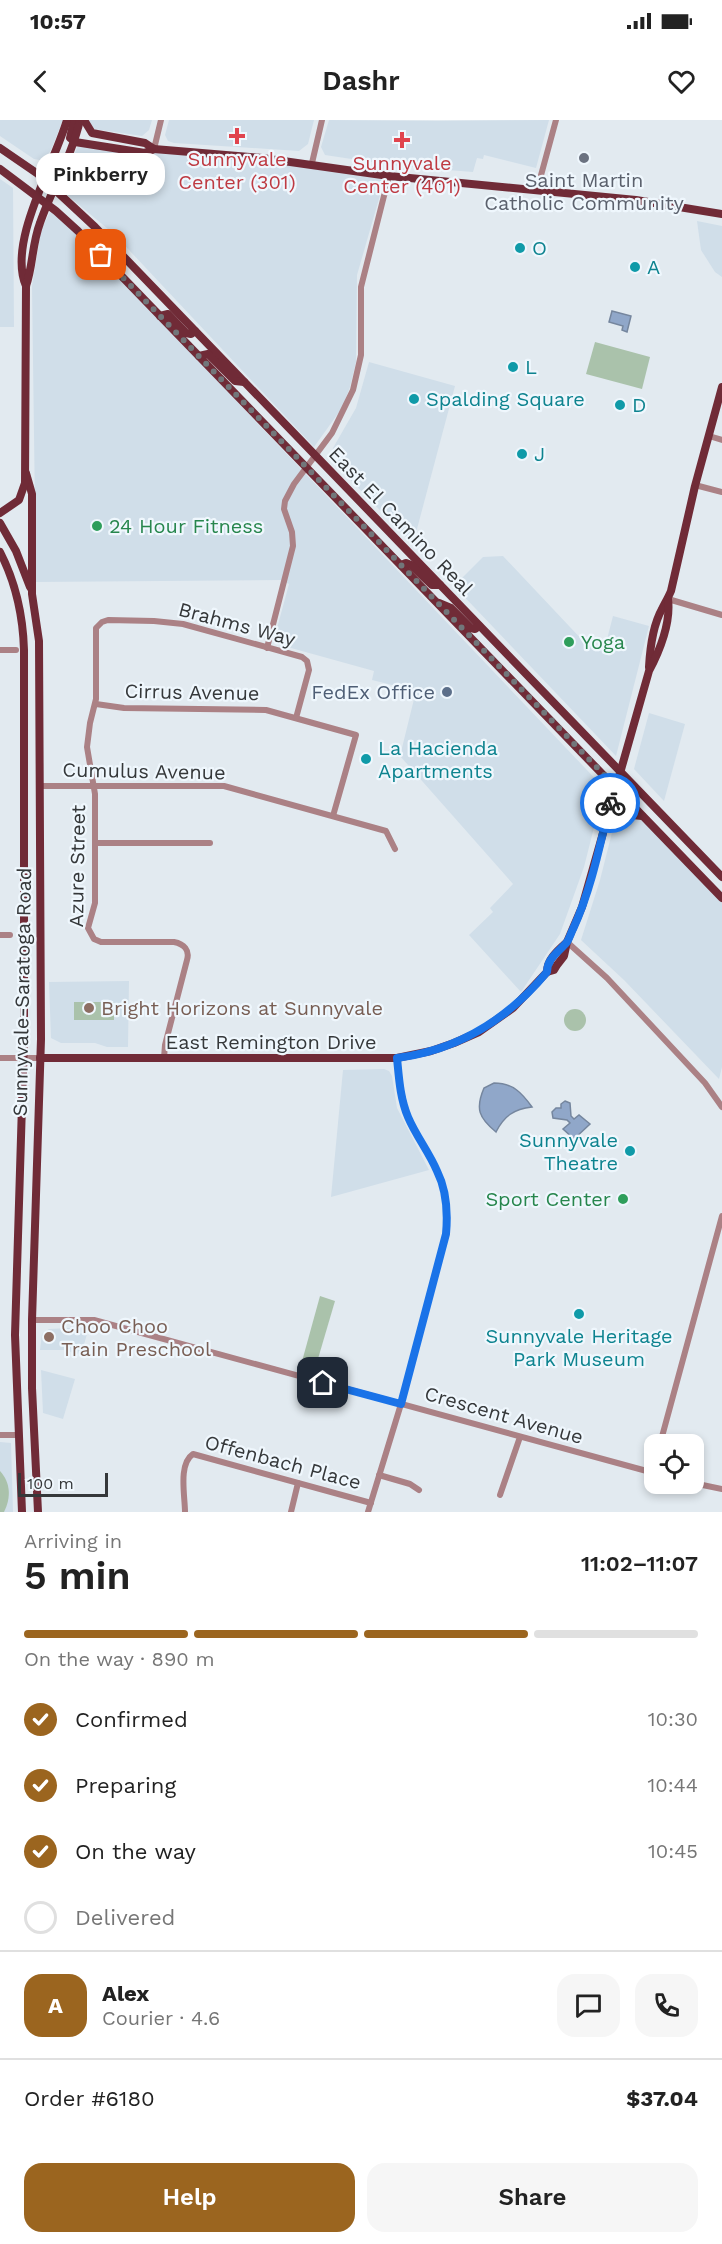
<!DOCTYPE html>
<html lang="en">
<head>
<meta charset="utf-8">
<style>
	:root { --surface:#fff; --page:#f6f6f6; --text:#222; --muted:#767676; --line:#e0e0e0; --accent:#9b651f }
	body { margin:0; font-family:"Work Sans",sans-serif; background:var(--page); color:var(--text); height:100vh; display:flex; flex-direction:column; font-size:22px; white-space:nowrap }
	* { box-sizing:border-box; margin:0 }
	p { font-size:20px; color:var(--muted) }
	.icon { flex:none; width:33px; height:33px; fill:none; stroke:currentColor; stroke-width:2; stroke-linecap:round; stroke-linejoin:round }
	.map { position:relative; height:1392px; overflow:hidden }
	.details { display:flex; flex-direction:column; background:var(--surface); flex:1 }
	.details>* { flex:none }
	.buttons { position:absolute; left:644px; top:1314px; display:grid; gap:12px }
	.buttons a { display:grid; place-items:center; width:60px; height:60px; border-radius:12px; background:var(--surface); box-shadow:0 3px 9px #0003; font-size:30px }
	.scale { position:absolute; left:18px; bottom:15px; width:90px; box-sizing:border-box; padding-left:6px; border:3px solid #35383a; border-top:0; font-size:16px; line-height:21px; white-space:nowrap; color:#35383a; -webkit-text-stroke:4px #eff7fd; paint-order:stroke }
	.pin { position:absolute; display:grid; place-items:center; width:51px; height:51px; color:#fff; margin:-26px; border-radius:12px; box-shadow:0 3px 9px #0006 }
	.courier { position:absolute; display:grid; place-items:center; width:60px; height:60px; margin:-30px; border:4px solid #1a73e8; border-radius:50%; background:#fff; color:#222; box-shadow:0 2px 8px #0007 }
	.bubble { position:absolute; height:42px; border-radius:18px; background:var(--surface); box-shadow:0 3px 9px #0003; font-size:20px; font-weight:600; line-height:42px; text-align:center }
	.overview em { font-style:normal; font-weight:600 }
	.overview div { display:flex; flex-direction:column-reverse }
	.overview { display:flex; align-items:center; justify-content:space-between; height:102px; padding:0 24px }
	h1 { font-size:39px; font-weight:600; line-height:45px }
	.bar { display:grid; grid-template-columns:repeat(4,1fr); gap:9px 6px; align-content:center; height:72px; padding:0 24px }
	.bar i { height:8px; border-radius:4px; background:var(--line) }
	.bar .active { background:var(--accent) }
	.bar p { grid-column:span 4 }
	.line { display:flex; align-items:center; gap:15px; padding:0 24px; border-top:2px solid var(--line) }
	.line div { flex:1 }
	.round { display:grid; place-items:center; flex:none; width:63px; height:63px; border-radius:18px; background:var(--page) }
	ol { padding:0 24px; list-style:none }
	li { display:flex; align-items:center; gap:18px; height:66px }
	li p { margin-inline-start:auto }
	li .icon { padding:6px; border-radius:50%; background:var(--accent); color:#fff; stroke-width:4 }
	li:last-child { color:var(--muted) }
	li i { width:33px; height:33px; border:3px solid var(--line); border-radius:50% }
	.primary-button { display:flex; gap:12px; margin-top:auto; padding:12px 24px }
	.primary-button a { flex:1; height:69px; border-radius:18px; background:var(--accent); color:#fff; font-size:24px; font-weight:600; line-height:69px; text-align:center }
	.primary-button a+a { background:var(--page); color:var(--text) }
	.status { display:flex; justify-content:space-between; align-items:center; height:42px; padding:0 30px; background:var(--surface); direction:ltr }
	.status svg { height:16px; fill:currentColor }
	header { display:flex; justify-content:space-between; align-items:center; height:78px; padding:0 24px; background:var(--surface); font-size:27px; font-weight:600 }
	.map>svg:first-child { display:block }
	.built { fill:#d0dee9 }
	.green { fill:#aac2ab }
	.water { fill:#90a7c9; stroke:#75869e; stroke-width:1.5 }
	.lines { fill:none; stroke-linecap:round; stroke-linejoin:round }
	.minor { stroke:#ab8185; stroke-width:6 }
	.major { stroke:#702b37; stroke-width:8 }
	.done { stroke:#72767a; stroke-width:6; stroke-dasharray:0 10.8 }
	.route { stroke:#1a73e8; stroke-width:8 }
	.health-dot { fill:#e0444e; stroke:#eff7fd; stroke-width:2 }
	.worship-dot { fill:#6b7280; stroke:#eff7fd; stroke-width:2 }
	.culture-dot { fill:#0f9aa8; stroke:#eff7fd; stroke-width:2 }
	.leisure-dot { fill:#2e9e5b; stroke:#eff7fd; stroke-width:2 }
	.service-dot { fill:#5c6f8a; stroke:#eff7fd; stroke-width:2 }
	.education-dot { fill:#8d6e63; stroke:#eff7fd; stroke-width:2 }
	.labels { text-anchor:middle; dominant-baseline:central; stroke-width:4.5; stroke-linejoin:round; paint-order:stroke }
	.health-label { font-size:20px; fill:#be3a42; stroke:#eff7fd }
	.worship-label { font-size:20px; fill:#5b616d; stroke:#eff7fd }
	.culture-label { font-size:20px; fill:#0d838f; stroke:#eff7fd; text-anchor:start }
	.street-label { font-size:20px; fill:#35383a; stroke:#eff7fd }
	.leisure-label { font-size:20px; fill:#27864d; stroke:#eff7fd; text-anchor:start }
	.service-label { font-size:20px; fill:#4e5e75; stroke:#eff7fd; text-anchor:end }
	.education-label { font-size:20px; fill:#785e54; stroke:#eff7fd; text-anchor:start }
</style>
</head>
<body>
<div class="status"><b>10:57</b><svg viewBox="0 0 49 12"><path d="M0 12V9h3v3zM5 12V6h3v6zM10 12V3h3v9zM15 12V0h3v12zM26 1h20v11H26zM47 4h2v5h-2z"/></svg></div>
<header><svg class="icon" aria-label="back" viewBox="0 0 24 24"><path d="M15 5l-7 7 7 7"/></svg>Dashr<svg class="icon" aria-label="heart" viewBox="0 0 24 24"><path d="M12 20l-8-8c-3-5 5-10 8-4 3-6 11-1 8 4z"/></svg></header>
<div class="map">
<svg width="722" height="1392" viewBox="0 0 722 1392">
	<rect width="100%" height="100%" fill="#e2eaf0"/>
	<g class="built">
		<path d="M0,0H63L51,30L46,37L40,40L34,39L0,16Z"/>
		<path d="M87,0H152L149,10L142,16L94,9L91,8Z"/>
		<path d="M169,0H314L308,24L299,31L174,23L168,21L165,15Z"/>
		<path d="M329,0L437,1L549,0L536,48L484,35L483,39L477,38L473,52L398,46L325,35L321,27Z"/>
		<path d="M78,25L301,44L385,58L357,155L356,242L350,267L342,288L314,327L114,114L61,70Z"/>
		<path d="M0,59L13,68L14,207H0Z"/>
		<path d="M50,92L60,97L77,113L604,668L584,747L560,814L521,872L469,815L493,792L490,788L513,764L400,636L416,571L372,560L374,551L273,523L289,464L281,460L36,462L32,166L41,110Z"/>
		<path d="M697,101L722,106V157L715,152L701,130Z"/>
		<path d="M369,242L455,266L413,424L334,343L332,336L333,328L356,288Z"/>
		<path d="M503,436L586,524L605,527L613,496L649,506L616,636L454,466L483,437Z"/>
		<path d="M649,593L685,604L664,681L634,649Z"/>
		<path d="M621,677L722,783V947L719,959L624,860L581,820L600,760Z"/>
		<path d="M129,861L128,927H107L95,923H61L51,918L49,862Z"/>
		<path d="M384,949L389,951L392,956L397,988L429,1050L331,1077L343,950Z"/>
		<path d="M89,1207L81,1235L64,1230H40L42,1214L49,1209Z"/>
		<path d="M41,1250L75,1259L63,1299L43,1293Z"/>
		<path d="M0,1322L11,1323L13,1392H0Z"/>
	</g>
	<g class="green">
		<path d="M595,222L650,237L642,269L586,254Z"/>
		<rect x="74" y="882" width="40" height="18"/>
		<circle cx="575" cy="900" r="11"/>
		<path d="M320,1176L335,1181L315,1249L301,1245Z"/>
		<path d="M0,1351C11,1363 11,1378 4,1392H0Z"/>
	</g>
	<g class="water">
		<path d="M612,191L631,196L627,212L622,210L623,206L609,202Z"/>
		<path d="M494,963C513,963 522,973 532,987C514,989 504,996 496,1012C479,998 475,989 484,968Z"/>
		<path d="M565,981L570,983L571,996L574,999L579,995L590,1004L574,1019L563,1009L570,1003L567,1000L553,998L552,992L556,988H561V984Z"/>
	</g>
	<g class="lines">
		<g class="minor">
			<path d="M154,29L161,0"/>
			<path d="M312,43L322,0"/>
			<path d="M537,70L556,0"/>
			<path d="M709,316L722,320"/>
			<path d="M695,365L722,372"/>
			<path d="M668,479L722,495"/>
			<path d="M267,528L293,426L292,412L284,389L285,381L294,364L332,313L353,270L361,235V167L389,56"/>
			<path d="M0,530H16"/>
			<path d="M96,584L124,588L266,590L356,615L333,696"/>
			<path d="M40,666H224L386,711L395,729"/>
			<path d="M95,723H210"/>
			<path d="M0,815H10"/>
			<path d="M567,822L607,858L705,963L722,987"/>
			<path d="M0,938H40"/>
			<path d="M164,938L165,925L187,840C190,830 184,824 174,822H101L94,819L88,808L95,783V674L87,627L90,603L96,579V508L102,502L108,500L154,501L183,504L302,537L307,541L309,550L296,598"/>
			<path d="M32,1200H94L654,1353"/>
			<path d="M0,1315H19"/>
			<path d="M660,1324L722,1096"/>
			<path d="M379,1355L410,1364L419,1370"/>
			<path d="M693,1363L722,1369"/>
			<path d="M500,1375L520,1317"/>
			<path d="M185,1392C185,1376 178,1344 193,1334L371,1383"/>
			<path d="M291,1392L298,1363"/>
			<path d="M368,1392L401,1284L446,1115C448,1093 447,1071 437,1051C429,1032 416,1016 408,997C401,978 399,958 397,938"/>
		</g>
		<g class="major">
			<path d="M74,0L70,18L75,22"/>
			<path d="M84,0L92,13L145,23L154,29L262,38L389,56L636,80L722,94"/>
			<path d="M75,22L145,33L154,29"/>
			<path d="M0,28L38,54L95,107L722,757"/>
			<path d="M0,49L56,91L78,111L722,778"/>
			<path d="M26,166C7,122 54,45 67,0"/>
			<path d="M160,196L168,194L186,213L191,214L195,211"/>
			<path d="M199,236L208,234L235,261L244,262"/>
			<path d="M26,353L32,374V474L39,521L41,919L32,1200V1268L38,1392"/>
			<path d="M0,393L19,380L25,363L26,166C33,146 32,124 40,103C52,68 72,36 80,0"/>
			<path d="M0,403L16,431L30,467"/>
			<path d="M0,432C16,463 23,496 24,530V919L15,1215L22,1392"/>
			<path d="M401,445L406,443L411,445L432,465H440"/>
			<path d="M439,483L451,488L471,508L475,509L479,506"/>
			<path d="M649,547C650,529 653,505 662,489C665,483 668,478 671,471L695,366L722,267"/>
			<path d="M605,708L623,694L642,696"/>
			<path d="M547,852C547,840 557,831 566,823"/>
			<path d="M40,938H397L431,931L454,923L479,912L513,888L547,852L554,850L557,845L564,836L567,822L582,787L649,551C660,530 671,503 668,479"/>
		</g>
	</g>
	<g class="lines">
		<path class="done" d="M101,135L615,666L610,683"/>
		<path class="route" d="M323,1263L401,1284L446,1114C448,1092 447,1071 437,1051C429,1032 416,1016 408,997C400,978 399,958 397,938C458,930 508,899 547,852C547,838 559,832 567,822C569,819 571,813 573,809C591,770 600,725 610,683"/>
	</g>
	<g class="health-dot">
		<path d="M234 7h6v6h6v6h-6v6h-6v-6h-6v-6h6z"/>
		<path d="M399 11h6v6h6v6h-6v6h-6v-6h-6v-6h6z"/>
	</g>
	<circle class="worship-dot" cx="584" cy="38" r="6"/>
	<g class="culture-dot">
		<circle cx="520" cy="128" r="6"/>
		<circle cx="635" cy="147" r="6"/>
		<circle cx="513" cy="247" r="6"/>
		<circle cx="414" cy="279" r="6"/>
		<circle cx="620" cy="285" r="6"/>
		<circle cx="522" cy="334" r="6"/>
		<circle cx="366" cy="639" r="6"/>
		<circle cx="630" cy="1031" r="6"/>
		<circle cx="579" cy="1194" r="6"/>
	</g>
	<g class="leisure-dot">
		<circle cx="97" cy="406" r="6"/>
		<circle cx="569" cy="522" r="6"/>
		<circle cx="623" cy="1079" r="6"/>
	</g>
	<circle class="service-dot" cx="447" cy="572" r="6"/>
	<g class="education-dot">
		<circle cx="89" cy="888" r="6"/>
		<circle cx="49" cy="1217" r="6"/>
	</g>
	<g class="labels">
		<g class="health-label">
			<text x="237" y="39">Sunnyvale<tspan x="237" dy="23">Center (301)</tspan></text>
			<text x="402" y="43">Sunnyvale<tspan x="402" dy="23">Center (401)</tspan></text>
		</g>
		<g class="worship-label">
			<text x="584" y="60">Saint Martin<tspan x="584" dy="23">Catholic Community</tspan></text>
		</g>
		<g class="culture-label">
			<text x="532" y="128">O</text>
			<text x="647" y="147">A</text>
			<text x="525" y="247">L</text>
			<text x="426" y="279">Spalding Square</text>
			<text x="632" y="285">D</text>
			<text x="534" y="334">J</text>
			<text x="378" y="628">La Hacienda<tspan x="378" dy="23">Apartments</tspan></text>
			<text x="618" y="1020" text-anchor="end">Sunnyvale<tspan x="618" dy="23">Theatre</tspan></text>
			<text x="579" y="1216" text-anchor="middle">Sunnyvale Heritage<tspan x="579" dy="23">Park Museum</tspan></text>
		</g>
		<g class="street-label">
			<text transform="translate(401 401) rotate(46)">East El Camino Real</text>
			<text transform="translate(237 504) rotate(15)">Brahms Way</text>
			<text transform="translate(192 572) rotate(1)">Cirrus Avenue</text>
			<text transform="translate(144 651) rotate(1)">Cumulus Avenue</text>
			<text transform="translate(77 746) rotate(-89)">Azure Street</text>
			<text transform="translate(22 872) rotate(-89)">Sunnyvale-Saratoga Road</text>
			<text x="271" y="922">East Remington Drive</text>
			<text transform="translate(504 1295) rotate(16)">Crescent Avenue</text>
			<text transform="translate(283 1342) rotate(15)">Offenbach Place</text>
		</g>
		<g class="leisure-label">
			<text x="109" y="406">24 Hour Fitness</text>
			<text x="581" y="522">Yoga</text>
			<text x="611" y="1079" text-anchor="end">Sport Center</text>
		</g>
		<g class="service-label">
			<text x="435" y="572">FedEx Office</text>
		</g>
		<g class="education-label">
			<text x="101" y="888">Bright Horizons at Sunnyvale</text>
			<text x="61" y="1206">Choo Choo<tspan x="61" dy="23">Train Preschool</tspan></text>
		</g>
	</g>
</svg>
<div class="buttons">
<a><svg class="icon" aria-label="locate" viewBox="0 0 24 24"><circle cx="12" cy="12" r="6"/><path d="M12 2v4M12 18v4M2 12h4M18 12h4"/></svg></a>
</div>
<div class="scale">100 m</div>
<div class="pin" style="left:101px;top:135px;background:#ea580c"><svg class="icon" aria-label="bag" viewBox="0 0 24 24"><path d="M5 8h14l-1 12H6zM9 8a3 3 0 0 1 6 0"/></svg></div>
<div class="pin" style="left:323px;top:1263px;background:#1f2937"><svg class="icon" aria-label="home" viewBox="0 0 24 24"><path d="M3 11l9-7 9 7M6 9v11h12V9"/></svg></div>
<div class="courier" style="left:610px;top:683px"><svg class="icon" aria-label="bike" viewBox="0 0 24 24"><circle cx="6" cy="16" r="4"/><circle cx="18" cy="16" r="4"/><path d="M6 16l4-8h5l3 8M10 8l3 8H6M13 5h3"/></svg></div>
<div class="bubble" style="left:36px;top:33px;width:129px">Pinkberry</div>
</div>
<section class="details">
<div class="overview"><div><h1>5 min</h1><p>Arriving in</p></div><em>11:02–11:07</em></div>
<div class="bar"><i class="active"></i><i class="active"></i><i class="active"></i><i></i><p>On the way · 890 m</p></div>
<ol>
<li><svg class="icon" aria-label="check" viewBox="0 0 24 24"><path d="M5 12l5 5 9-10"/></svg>Confirmed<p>10:30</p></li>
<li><svg class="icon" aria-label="check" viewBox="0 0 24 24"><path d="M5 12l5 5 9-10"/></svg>Preparing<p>10:44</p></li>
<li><svg class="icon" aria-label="check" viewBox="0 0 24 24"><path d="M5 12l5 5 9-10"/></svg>On the way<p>10:45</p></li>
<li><i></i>Delivered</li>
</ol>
<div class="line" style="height:108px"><b class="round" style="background:var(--accent);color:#fff">A</b><div><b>Alex</b><p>Courier · 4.6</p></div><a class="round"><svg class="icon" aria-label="chat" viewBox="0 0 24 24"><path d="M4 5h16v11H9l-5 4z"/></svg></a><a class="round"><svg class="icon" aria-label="phone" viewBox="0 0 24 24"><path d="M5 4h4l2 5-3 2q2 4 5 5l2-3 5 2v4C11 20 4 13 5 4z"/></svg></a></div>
<div class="line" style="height:78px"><div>Order #6180</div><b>$37.04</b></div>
<div class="primary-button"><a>Help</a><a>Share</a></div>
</section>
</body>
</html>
